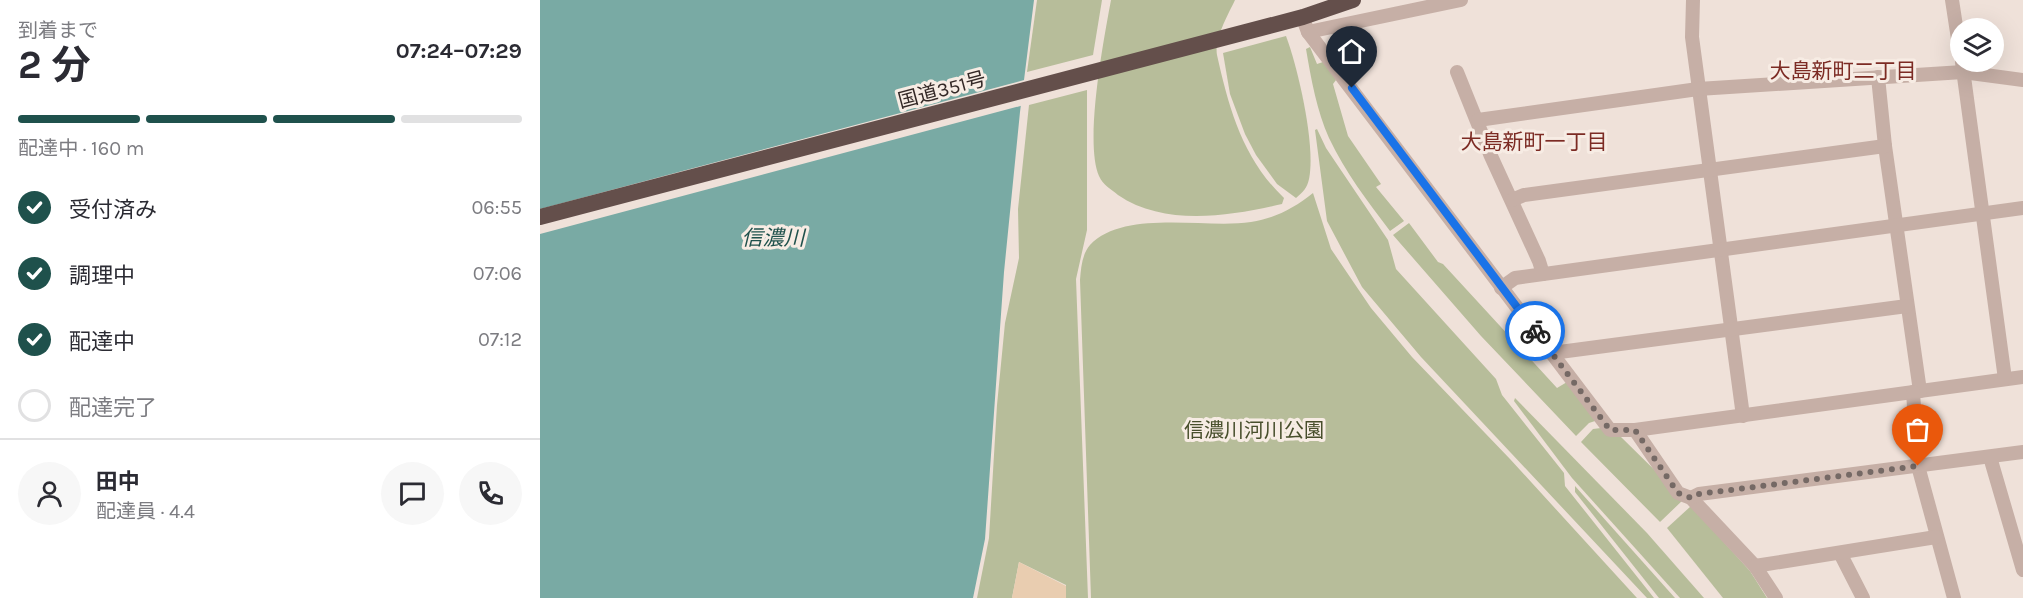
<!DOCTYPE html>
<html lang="ja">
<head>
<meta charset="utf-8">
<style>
	:root { --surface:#fff; --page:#f7f7f7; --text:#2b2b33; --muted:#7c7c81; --line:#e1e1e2; --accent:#1f514c }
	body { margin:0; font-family:Karla,"Noto Sans JP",sans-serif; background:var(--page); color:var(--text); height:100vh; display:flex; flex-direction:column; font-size:22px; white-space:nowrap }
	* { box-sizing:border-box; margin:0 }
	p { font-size:20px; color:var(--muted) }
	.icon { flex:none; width:33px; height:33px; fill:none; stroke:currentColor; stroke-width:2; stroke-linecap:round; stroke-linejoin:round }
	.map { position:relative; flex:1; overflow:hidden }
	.details { display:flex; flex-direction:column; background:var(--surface); width:540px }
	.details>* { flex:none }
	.tools { position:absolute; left:1410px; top:18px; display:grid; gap:12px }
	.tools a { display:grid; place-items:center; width:54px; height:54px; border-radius:50%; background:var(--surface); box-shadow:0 6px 24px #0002; font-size:30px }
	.pin { position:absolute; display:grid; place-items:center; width:51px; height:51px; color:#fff; margin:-62px -26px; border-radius:50% 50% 50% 0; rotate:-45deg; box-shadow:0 0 6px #0007 }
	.pin .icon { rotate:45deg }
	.courier { position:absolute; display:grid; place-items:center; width:60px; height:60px; margin:-30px; border:4px solid #1a73e8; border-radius:50%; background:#fff; color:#222; box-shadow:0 2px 8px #0007 }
	.headline em { font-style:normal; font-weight:700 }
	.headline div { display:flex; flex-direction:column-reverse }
	.headline { display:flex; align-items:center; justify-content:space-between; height:102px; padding:0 18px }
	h1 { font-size:39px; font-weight:700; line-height:45px }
	.bar { display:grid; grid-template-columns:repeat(4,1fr); gap:9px 6px; align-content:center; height:72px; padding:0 18px }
	.bar i { height:8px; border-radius:4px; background:var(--line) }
	.bar .on { background:var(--accent) }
	.bar p { grid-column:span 4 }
	.line { display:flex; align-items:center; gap:15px; padding:0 18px; border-top:2px solid var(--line) }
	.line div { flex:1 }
	.round { display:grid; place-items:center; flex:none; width:63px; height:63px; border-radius:32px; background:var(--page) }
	ol { padding:0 18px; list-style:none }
	li { display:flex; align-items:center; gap:18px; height:66px }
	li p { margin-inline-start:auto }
	li .icon { padding:6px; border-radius:50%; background:var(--accent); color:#fff; stroke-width:4 }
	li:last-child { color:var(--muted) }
	li i { width:33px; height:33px; border:3px solid var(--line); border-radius:50% }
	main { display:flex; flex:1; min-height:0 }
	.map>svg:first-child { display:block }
	.green { fill:#b7bd9a }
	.sand { fill:#e9cdb0 }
	.water { fill:#79aaa4 }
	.pier { fill:#efe1d9 }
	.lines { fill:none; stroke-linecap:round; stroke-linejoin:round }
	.minor { stroke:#c6afa6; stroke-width:14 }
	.trunk { stroke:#644f4b; stroke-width:16 }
	.done { stroke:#756965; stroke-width:6; stroke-dasharray:0 10.8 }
	.route { stroke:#1a73e8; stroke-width:8 }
	.labels { text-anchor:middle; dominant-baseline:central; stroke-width:6; stroke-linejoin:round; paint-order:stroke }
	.street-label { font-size:20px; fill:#332826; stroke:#f7ece4 }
	.park-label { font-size:20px; fill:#484f2c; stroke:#f7ece4 }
	.neighbourhood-label { font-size:21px; fill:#7c2b24; stroke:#f7ece4 }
	.water-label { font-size:21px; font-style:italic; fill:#1f514c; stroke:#f7ece4 }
</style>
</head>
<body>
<main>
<section class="details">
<div class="headline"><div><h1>2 分</h1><p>到着まで</p></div><em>07:24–07:29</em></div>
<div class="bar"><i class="on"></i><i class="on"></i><i class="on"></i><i></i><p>配達中 · 160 m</p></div>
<ol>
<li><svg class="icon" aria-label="check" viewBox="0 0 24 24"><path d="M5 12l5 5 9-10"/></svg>受付済み<p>06:55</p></li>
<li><svg class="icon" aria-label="check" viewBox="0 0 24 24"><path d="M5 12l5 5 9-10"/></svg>調理中<p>07:06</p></li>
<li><svg class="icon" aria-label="check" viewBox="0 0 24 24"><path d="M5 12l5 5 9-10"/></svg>配達中<p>07:12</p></li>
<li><i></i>配達完了</li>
</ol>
<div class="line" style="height:108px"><a class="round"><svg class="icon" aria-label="person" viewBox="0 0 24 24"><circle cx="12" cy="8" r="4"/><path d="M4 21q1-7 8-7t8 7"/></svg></a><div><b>田中</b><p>配達員 · 4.4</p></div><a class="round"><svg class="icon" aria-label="chat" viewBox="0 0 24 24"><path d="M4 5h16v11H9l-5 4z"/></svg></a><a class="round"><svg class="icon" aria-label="phone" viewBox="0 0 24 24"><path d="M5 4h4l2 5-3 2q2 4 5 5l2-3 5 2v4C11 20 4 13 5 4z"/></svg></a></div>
</section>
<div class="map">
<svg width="1483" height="598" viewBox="0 0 1483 598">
	<rect width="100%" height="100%" fill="#efe1d9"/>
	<g class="green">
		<path d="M497,0H562L553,55L487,72Z"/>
		<path d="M571,0H695C688,15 674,39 677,55C689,109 703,159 744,198L742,204C690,216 625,227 578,195C571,189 563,185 559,176C544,142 564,38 571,0Z"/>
		<path d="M746,36C758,68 776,146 769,179C767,188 763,192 756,198L737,184L716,155L705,134L690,94L683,53Z"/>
		<path d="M770,47L777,64L786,61L796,80L793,84L808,136L841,184L836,187L864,221L850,231C828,202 805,172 789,138C777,111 771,79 766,49Z"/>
		<path d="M547,90V230L536,279L548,598H526V585L479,562L472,598H437L449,538L457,405L465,323L479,258L478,209L489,105Z"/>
		<path d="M777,129L786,148L848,240L856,269L956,379L962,395L1024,473L1025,486L1114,598H1107L881,357L822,287L787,221L775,130Z"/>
		<path d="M773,193L791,249L831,308L872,357L970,459L1097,598H551L540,280C541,268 542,254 550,245C584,209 666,229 711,222C736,218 754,208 773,193Z"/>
		<path d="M869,223L898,262L903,264L1017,388L1027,382L1058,420L1049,423L1036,436L941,336L853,235Z"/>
		<path d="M975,398L1107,533L1164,598H1140L1032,478L974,401Z"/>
		<path d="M1061,428L1069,435L1081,437L1144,499L1120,522L1041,442L1053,429Z"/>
		<path d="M1035,486L1135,598H1119L1035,492Z"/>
		<path d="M1151,506L1210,571L1227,598H1183L1127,528Z"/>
	</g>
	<path class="sand" d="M479,562L526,586V598H472Z"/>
	<path class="water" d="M0,0H494L480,112L464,272L445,539L433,598H0Z"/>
	<path class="pier" d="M488,79L484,105L0,234V209Z"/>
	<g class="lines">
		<g class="minor">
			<path d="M1153,0L1152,37L1203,416"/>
			<path d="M1412,0L1420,52"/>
			<path d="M765,24L768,32L921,0"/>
			<path d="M768,32L1070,430H1095L1483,377"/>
			<path d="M1422,62L1465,379"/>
			<path d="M917,72L950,154L999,261L1003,274"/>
			<path d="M1338,77L1345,146L1380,391"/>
			<path d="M938,120L1158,89L1423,72L1483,80"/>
			<path d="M972,200L984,195L1345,146"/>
			<path d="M961,288L975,278L1483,208"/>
			<path d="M1012,353L1367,306"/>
			<path d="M1373,392L1378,466L1414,598"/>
			<path d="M1095,430L1138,493L1151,498L1215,566L1236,598"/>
			<path d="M1450,457L1483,570"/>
			<path d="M1151,498L1159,494L1483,452"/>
			<path d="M1300,553L1323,598"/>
			<path d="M1215,566L1396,537"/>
		</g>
		<path class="trunk" d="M0,217L763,17L813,0"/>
	</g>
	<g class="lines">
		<path class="done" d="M995,331L1070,430H1095L1138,493L1151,498L1159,494L1378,466"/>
		<path class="route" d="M812,88L995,331"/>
	</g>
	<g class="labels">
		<g class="street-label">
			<text transform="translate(402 90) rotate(-15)">国道351号</text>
		</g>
		<g class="park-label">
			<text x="714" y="430">信濃川河川公園</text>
		</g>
		<g class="neighbourhood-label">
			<text x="1303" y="71">大島新町二丁目</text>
			<text x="994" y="142">大島新町一丁目</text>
		</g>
		<g class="water-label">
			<text x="233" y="238">信濃川</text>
		</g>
	</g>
</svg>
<div class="tools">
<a><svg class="icon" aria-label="layers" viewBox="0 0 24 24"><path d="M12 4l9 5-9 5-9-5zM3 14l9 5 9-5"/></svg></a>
</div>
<div class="pin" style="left:1378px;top:466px;background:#ea580c"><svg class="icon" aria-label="bag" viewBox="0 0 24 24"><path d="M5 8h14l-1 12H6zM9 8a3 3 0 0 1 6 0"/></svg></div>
<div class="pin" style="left:812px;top:88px;background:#1f2937"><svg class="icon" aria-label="home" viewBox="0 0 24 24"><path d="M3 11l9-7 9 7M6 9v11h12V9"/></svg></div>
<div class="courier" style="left:995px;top:331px"><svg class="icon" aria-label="bike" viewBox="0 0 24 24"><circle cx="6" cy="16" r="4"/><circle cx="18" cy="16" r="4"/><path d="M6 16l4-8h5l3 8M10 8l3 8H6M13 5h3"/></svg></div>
</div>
</main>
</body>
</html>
